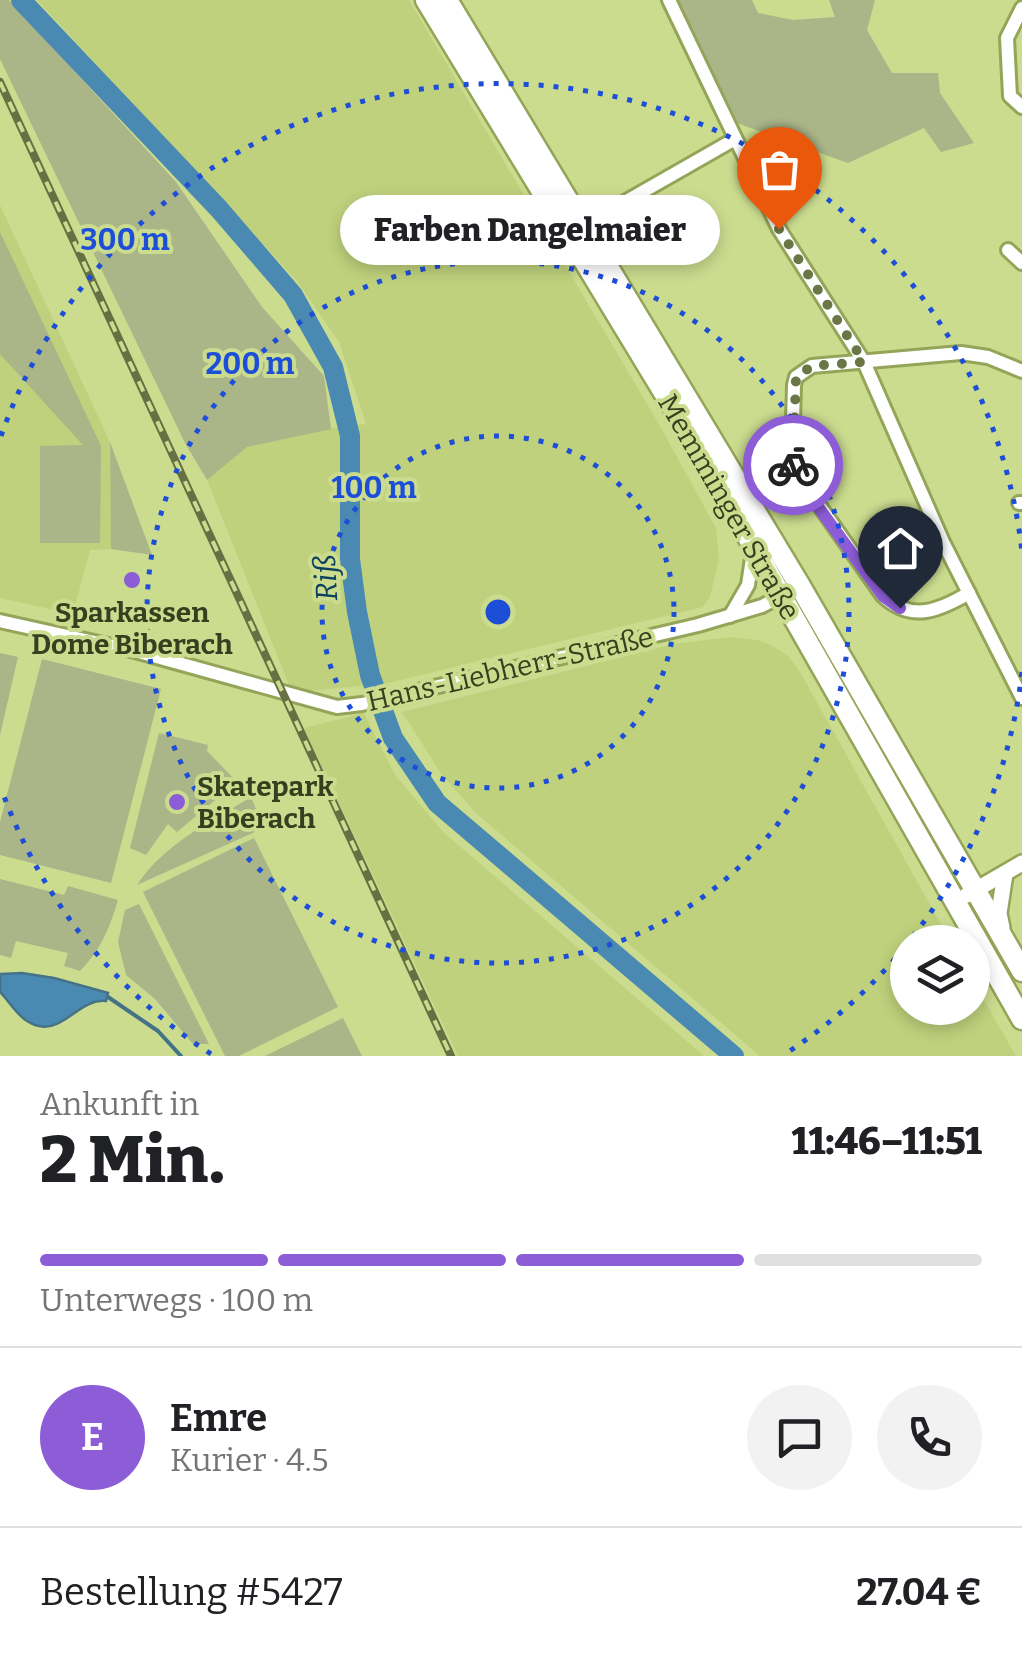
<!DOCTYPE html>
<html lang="de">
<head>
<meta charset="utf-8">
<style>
	:root { --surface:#fff; --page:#f2f2f2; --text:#202124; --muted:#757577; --line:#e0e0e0; --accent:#8d5dd7 }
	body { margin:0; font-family:Bitter,serif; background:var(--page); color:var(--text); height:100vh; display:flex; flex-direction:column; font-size:38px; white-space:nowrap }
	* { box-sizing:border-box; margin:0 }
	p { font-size:32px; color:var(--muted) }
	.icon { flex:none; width:55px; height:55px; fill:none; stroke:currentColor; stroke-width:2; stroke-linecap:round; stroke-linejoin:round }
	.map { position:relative; height:1056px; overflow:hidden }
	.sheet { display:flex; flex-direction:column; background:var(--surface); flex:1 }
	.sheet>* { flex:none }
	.tools { position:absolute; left:890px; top:925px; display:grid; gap:20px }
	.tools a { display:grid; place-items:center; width:100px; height:100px; border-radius:50%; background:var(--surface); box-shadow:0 5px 15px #0003; font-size:50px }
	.pin { position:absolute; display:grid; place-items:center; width:85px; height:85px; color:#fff; margin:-102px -42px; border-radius:50% 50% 50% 0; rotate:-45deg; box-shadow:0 0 10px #0007 }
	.pin .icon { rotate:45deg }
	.courier { position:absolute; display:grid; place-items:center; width:100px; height:100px; margin:-50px; border:8px solid #8d5dd7; border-radius:50%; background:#fff; color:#222; box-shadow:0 2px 12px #0007 }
	.bubble { position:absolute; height:70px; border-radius:35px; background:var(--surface); box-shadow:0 5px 15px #0003; font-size:32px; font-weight:800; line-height:70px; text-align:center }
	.overview em { font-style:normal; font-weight:800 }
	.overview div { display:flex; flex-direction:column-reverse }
	.overview { display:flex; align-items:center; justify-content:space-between; height:170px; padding:0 40px }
	h1 { font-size:65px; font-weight:800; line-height:75px }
	.bar { display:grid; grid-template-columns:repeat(4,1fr); gap:15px 10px; align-content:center; height:120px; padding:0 40px }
	.bar i { height:12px; border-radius:8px; background:var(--line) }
	.bar .current { background:var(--accent) }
	.bar p { grid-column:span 4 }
	.line { display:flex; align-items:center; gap:25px; padding:0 40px; border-top:2px solid var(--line) }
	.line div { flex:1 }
	.round { display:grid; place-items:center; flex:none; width:105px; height:105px; border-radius:52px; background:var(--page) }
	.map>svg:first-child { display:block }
	.built { fill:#bfd17c }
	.green { fill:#aab588 }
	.water { fill:#4a89b2; stroke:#457386; stroke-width:2.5 }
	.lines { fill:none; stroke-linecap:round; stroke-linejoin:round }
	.stream { stroke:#457386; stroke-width:4 }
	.river { stroke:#4a89b2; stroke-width:20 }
	.minor-casing { stroke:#94a458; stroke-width:18 }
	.tertiary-casing { stroke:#94a458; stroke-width:20 }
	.primary-casing { stroke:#94a458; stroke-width:25 }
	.minor { stroke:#fff; stroke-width:12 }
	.tertiary { stroke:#fff; stroke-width:15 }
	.primary { stroke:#fff; stroke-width:20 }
	.rail-casing { stroke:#667042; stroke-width:8 }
	.rail { stroke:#cbdc8f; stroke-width:4; stroke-dasharray:11; stroke-linecap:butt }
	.done { stroke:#6b7646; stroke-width:10; stroke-dasharray:0 18 }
	.route { stroke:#8d5dd7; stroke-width:12 }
	.ring { fill:none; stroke:#1d4ed8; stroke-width:5; stroke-dasharray:5 10 }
	.poi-dot { fill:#8d5dd7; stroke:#cbdc8f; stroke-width:4 }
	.labels { text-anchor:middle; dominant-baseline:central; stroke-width:8; stroke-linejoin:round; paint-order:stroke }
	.street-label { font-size:28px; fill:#383f1f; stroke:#cbdc8f }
	.poi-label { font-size:28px; font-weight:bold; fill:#383f1f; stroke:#cbdc8f }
	.water-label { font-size:30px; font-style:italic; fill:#0c405d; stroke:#cbdc8f }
	.centre { fill:#1d4ed8; stroke:#cbdc8f; stroke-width:5 }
	.ring-label { font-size:30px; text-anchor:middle; font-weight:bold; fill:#1d4ed8; stroke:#cbdc8f; stroke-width:8; stroke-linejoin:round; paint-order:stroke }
</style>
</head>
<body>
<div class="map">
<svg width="1022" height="1056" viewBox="0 0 1022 1056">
	<rect width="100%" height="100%" fill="#cbdc8f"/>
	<g class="built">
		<path d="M37,0H409L660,426L716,528L719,559L710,597L703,607L384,684L307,691L289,685L207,480L247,447L308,431L366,424L339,342L297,281Z"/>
		<path d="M0,205L110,442L111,549L90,550L73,614L0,598Z"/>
		<path d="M730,637L758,640L773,646L788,656L800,672L951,942H908V1008H972L973,981L1016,1056H760L476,813L442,775L402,712L674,644Z"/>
		<path d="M364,713L395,775L444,833L704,1056H458L304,728Z"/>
	</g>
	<g class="green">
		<path d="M0,0H9L176,182L262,307L324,376L331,429L247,447L207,480L185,443L0,59Z"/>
		<path d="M668,0H752L758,13L793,20L835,17L829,0H875L867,30L892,73H938L940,93L974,143L941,152L924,128L848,163L731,121Z"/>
		<path d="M0,232L101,446L100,543H40V446L83,445L0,354Z"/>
		<path d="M110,442L152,555L111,549Z"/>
		<path d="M0,653L18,657L0,735Z"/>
		<path d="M42,659L161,689L111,883L0,855V822Z"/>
		<path d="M159,733L208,745L207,751L237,782L177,832L168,824L146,855L130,848Z"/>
		<path d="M251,797L264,828L137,885C164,844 210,822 251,797Z"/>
		<path d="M254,838L338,1007L239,1056H225L143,892Z"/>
		<path d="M0,879L64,895L68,886L118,900C109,929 102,948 80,971L64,966L68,953L16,941L11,958L0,955Z"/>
		<path d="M139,904L209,1044H193L155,999L126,975L118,942L125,910Z"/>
		<path d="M343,1018L362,1056H265Z"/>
	</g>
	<path class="water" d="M22,973L54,978L108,993L106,1001C76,998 60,1042 27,1021C16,1014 9,1001 0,992V974Z"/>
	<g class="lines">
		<path class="stream" d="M108,997L158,1031L181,1056"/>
		<path class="river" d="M21,0L219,209L293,295L333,367L350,436V559L357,612L370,675L393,738L437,803L734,1056"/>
		<g class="minor-casing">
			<g id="minor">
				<path d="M669,0L779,229L864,362L943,542L1022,698"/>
				<path d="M1022,8L1007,38L1010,96L1022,107"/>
				<path d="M573,207L589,212L609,211L735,139"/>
				<path d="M1008,250L1022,263"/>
				<path d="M604,260L610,229L622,206"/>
				<path d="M1019,503H1022"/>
				<path d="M969,593C940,610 912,623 883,596L795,471L792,457L794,385L796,377L812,366L961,353L988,357L1022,371"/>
				<path d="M730,616L748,585L753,552"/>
				<path d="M0,621L135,651L337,707L362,704L698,625L762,606L800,586"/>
			</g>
		</g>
		<g class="tertiary-casing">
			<g id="tertiary">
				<path d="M967,895L1022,863"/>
				<path d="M1002,928L999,913L1005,874"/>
			</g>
		</g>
		<g class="primary-casing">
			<g id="primary">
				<path d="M426,0L694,442L1022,1019"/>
				<path d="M447,0L800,586L1022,971"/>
			</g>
		</g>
		<use href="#minor" class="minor"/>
		<use href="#tertiary" class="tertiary"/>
		<use href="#primary" class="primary"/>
		<g class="rail-casing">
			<path id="rail" d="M0,82L451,1056"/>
		</g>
		<use href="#rail" class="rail"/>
	</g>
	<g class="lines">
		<path class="done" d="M779,229L864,362L812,366L796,377L793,465"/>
		<path class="route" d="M793,465L800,482L883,596L900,608"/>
	</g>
	<g class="ring">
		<circle cx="498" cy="612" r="176"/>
		<circle cx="498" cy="612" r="351"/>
		<path d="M1022 672A527 527 0 0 1 910 940M905 947A527 527 0 0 1 785 1054M211 1054A527 527 0 0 1 1 788M1 436A527 527 0 0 1 1022 552"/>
	</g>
	<g class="poi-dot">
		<circle cx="132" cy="580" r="10"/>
		<circle cx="177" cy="802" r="10"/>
	</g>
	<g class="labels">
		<g class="street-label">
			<text transform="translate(729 507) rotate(60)">Memminger Straße</text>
			<text transform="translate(510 669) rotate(-13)">Hans-Liebherr-Straße</text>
		</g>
		<g class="poi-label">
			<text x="132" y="612">Sparkassen<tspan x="132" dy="32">Dome Biberach</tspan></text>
			<text x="197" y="786" text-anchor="start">Skatepark<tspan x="197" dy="32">Biberach</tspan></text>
		</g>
		<g class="water-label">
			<text transform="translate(326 578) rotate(-93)">Riß</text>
		</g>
	</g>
	<circle cx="498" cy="612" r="15" class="centre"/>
	<g class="ring-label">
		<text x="125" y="250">300 m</text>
		<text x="250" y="374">200 m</text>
		<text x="374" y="498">100 m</text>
	</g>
</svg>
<div class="tools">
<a><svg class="icon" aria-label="layers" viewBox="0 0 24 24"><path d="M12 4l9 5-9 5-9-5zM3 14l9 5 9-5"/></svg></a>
</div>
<div class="pin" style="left:779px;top:229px;background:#ea580c"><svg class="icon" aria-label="bag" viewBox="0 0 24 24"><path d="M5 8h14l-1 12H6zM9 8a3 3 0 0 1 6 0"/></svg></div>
<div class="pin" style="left:900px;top:608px;background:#1f2937"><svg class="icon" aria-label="home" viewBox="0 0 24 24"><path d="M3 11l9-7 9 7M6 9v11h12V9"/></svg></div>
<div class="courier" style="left:793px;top:465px"><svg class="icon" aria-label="bike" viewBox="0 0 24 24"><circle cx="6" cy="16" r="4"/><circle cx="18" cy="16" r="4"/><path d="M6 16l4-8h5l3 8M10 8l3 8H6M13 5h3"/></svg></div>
<div class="bubble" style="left:340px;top:195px;width:380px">Farben Dangelmaier</div>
</div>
<section class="sheet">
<div class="overview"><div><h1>2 Min.</h1><p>Ankunft in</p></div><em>11:46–11:51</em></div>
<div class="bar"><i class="current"></i><i class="current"></i><i class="current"></i><i></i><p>Unterwegs · 100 m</p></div>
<div class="line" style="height:180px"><b class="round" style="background:var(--accent);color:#fff">E</b><div><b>Emre</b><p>Kurier · 4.5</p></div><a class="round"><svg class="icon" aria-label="chat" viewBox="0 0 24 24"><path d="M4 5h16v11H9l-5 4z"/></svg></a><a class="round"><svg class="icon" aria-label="phone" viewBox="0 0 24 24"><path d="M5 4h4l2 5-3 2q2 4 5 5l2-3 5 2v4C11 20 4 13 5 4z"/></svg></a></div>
<div class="line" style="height:130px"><div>Bestellung #5427</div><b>27.04 €</b></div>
</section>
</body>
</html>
